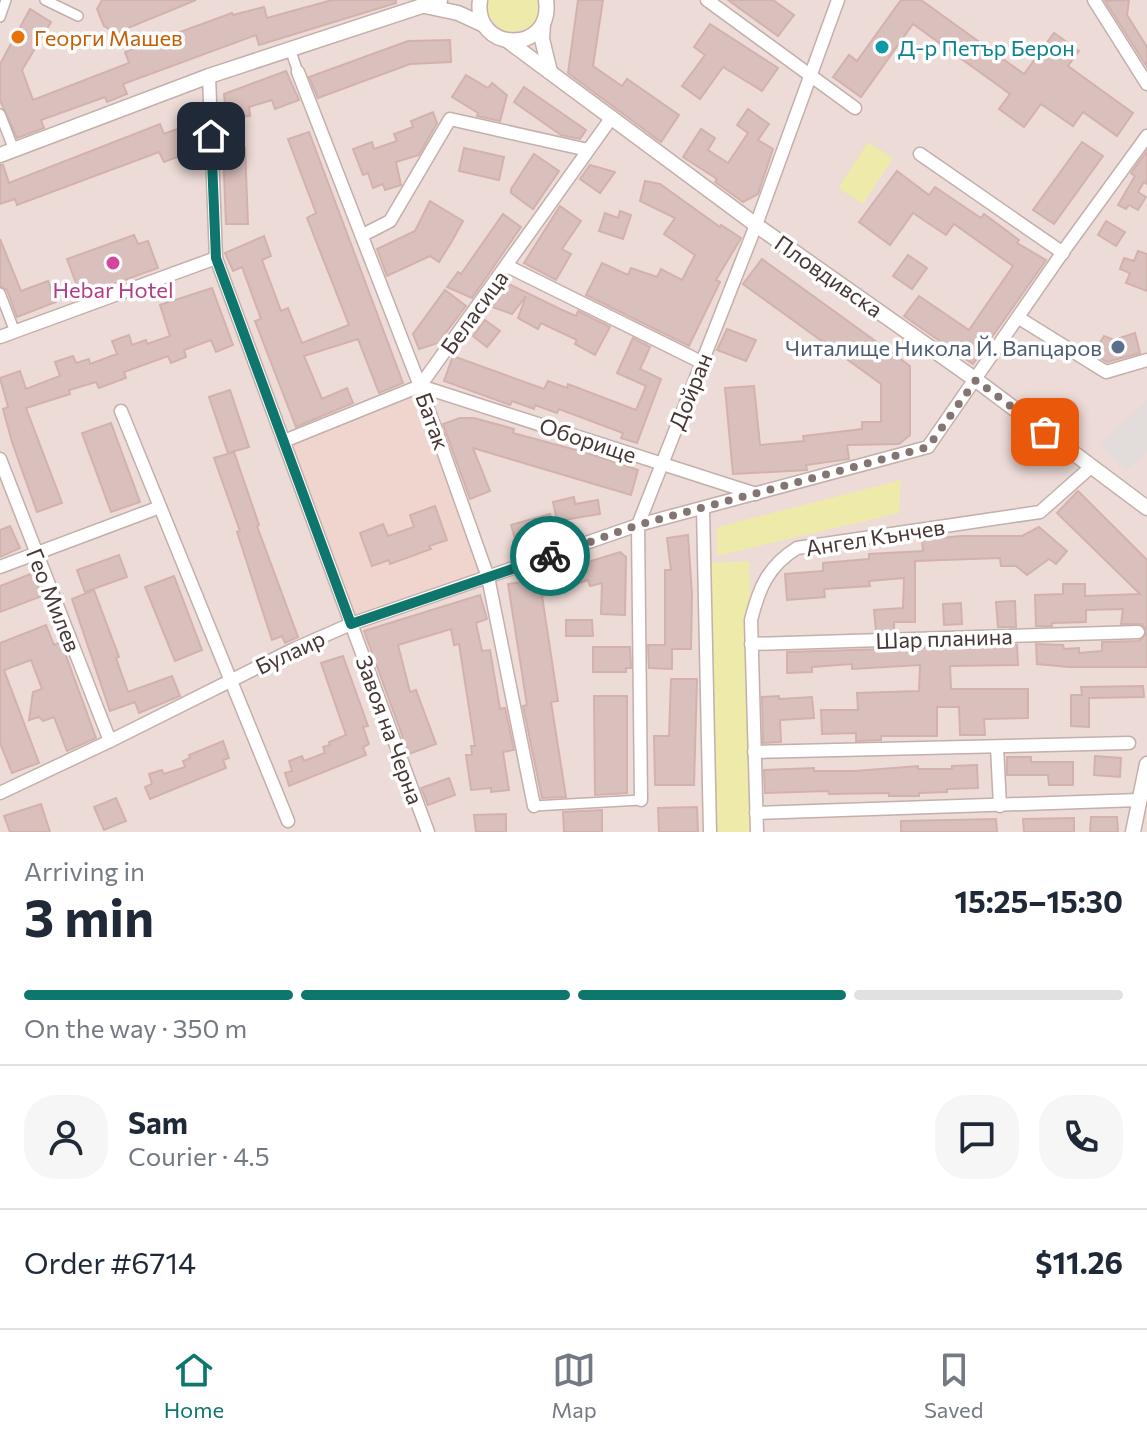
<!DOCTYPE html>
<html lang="en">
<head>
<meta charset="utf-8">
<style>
	:root { --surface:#fff; --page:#f6f6f7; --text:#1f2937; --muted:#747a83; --line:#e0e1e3; --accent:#0f766e }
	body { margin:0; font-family:Commissioner,sans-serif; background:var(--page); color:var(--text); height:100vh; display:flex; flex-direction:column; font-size:30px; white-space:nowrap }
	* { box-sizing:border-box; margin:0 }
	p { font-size:26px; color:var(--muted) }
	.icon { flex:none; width:44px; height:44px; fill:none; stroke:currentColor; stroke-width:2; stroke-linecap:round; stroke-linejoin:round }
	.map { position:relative; height:832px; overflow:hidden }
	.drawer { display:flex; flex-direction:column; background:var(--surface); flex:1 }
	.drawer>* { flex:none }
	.pin { position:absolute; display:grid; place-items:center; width:68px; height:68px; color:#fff; margin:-34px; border-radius:16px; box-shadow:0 4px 12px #0006 }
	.courier { position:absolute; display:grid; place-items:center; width:80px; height:80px; margin:-40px; border:6px solid #0f766e; border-radius:50%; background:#fff; color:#222; box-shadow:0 2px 10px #0007 }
	.head em { font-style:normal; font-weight:700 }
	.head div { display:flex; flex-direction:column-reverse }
	.head { display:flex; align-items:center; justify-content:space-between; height:136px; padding:0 24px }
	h1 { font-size:52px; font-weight:700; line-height:60px }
	.bar { display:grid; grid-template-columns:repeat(4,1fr); gap:12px 8px; align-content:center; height:96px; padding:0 24px }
	.bar i { height:10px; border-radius:6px; background:var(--line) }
	.bar .current { background:var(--accent) }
	.bar p { grid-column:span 4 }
	.line { display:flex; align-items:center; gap:20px; padding:0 24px; border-top:2px solid var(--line) }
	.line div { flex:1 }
	.round { display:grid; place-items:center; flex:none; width:84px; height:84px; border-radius:32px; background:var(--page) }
	.menu { display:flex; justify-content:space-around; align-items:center; height:112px; border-top:2px solid var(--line); background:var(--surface); font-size:22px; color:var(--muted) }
	.menu a { display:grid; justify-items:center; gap:4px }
	.menu .current { color:var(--accent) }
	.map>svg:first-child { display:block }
	.residential { fill:#eddbd7 }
	.education { fill:#efd5ce }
	.green { fill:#edeaaa }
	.parking { fill:#e2dcdb }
	.building { fill:#dac0bd; stroke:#d3b1ad; stroke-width:2 }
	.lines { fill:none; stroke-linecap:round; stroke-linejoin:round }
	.pedestrian-casing { stroke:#c4afaa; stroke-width:12 }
	.minor-casing { stroke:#c4afaa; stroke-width:15 }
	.tertiary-casing { stroke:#c4afaa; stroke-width:17 }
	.pedestrian { stroke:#fff; stroke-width:9 }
	.minor { stroke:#fff; stroke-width:12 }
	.tertiary { stroke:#fff; stroke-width:14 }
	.done { stroke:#857572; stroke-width:8; stroke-dasharray:0 14.4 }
	.route { stroke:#0f766e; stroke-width:10 }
	.food-dot { fill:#e8710a; stroke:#fff; stroke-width:3 }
	.culture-dot { fill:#0f9aa8; stroke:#fff; stroke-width:3 }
	.hotel-dot { fill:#d1479c; stroke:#fff; stroke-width:3 }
	.service-dot { fill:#5c6f8a; stroke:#fff; stroke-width:3 }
	.labels { text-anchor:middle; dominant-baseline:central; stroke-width:7; stroke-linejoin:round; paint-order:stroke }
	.food-label { font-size:22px; fill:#c56008; stroke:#fff; text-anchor:start }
	.culture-label { font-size:22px; fill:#0d838f; stroke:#fff; text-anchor:start }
	.street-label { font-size:22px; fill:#483734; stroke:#fff }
	.hotel-label { font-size:22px; fill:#b23c85; stroke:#fff }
	.service-label { font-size:22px; fill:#4e5e75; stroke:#fff; text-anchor:end }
</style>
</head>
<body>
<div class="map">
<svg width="1147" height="832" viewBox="0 0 1147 832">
	<rect width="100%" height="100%" fill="#f5e9e6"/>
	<rect class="residential" x="0" y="0" width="1147" height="832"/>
	<path class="education" d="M420,386L488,577L351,624L284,441Z"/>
	<g class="green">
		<path d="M487,0H538C543,24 525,35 502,30L488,15Z"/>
		<path d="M868,142L893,158L863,204L838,188Z"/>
		<path d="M901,480L899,513L717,556V527Z"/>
		<path d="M749,561L757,832H710L704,563Z"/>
	</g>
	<path class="parking" d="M1147,400V451L1126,471L1100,445Z"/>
	<g class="building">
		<path d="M102,0H196L116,33L104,26L97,9Z"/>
		<path d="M332,0H396V3L259,45L256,35L123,84L127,94L107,102L105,97L41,120L44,128L17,138L0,100V64L30,9L51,22L22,70L33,100L129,63L125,52L232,13L233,15L264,7L267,18Z"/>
		<path d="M578,0H603L593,66L622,86L627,79L679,115L661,142L568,73Z"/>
		<path d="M728,0H773L794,15L778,36Z"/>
		<path d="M901,0H921L1024,74L1054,33L1079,51L1068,66L1133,113L1117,136L1083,112L1073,126L1041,104L1024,127L999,109L1010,94L913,24L861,97L833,77L849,55L857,61Z"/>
		<path d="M1129,0L1127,15L1147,47V67L1105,1Z"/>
		<path d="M710,24L778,68L762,91L723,67L700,99L682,86L705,55L694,47Z"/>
		<path d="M450,40L451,62L410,64L318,98L309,77L408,41Z"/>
		<path d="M286,71L299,100L275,109L272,100L249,107L250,116L226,117L224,94Z"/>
		<path d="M466,75L488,88L492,83L507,95L500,121L477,116L478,113L452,97Z"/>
		<path d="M524,87L586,130L580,139L561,135L514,102Z"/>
		<path d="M748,109L769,124L758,140L773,149L758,194L743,202L715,182L717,179L683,157L701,129L715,138L708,150L728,163L748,133L737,125Z"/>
		<path d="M433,112L437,123L419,155L396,162L401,185L385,190L383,184L373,188L368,173L363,175L353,149L372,142L374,149L397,141L394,134L413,127L411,121Z"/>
		<path d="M195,122L203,147L164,162L159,152L17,205L15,199L0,204V165H3L9,183L160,124L164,134Z"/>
		<path d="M309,132L403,383L379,393L358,339L304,356L322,399L347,388L353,403L296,427L255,321L261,319L242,267L233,271L225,253L264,236L271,256L262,260L281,311L288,308L302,343L349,325L307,218L316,213L288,139Z"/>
		<path d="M1082,142L1103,156L1054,224L1033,210Z"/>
		<path d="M223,148H245L248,224H226Z"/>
		<path d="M464,148L504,157L499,180L459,171Z"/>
		<path d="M1147,151V184L1144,182L1138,192L1146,197L1138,210L1129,205L1126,209L1118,205L1135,176L1131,173Z"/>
		<path d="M534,154L559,171L533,209L511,193V189Z"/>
		<path d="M590,165L615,172L600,193L580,179Z"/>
		<path d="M897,171L929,195L935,187L981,218L984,214L1019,240L1017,243L1046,260L973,364L904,316L919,296L969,330L1013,266L954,224L946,235L913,213L890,245L859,222Z"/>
		<path d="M645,181L660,184L720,227L721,225L741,238L716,280L720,282L689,346L586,295L602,263L628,275L631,268L657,277L661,269L682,280L695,255L664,234L675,218L640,201Z"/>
		<path d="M430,201L463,221L452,241L439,262L430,256L387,276L377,249L415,231Z"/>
		<path d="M560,206L581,221L562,249L571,254L556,280L524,263Z"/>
		<path d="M620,211L631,215L623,239L599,231L605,213L618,218Z"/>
		<path d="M503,214L521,227L472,298L447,287L458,272L461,274Z"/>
		<path d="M1106,221L1125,232L1116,246L1098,235Z"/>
		<path d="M134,235L138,244L148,241L158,268L81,296L67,259Z"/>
		<path d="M0,239L21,291L48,281L56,302L17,317L7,290L0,286Z"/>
		<path d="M1138,251L1147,254V291L1126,283L1130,273L1120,269L1124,258L1134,261Z"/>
		<path d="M908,255L927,268L912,289L893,276Z"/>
		<path d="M762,259L910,366V435L899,444L847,445L849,459L806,465L807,470L733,474L725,388L754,386L760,445L804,441L803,436L862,429V422H881V384L743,284Z"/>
		<path d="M507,283L560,309L576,316L578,311L610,327L595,355L575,344L577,340L541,323L538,329L518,318L526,296L512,314L492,307Z"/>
		<path d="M212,288L233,345L216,352L211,340L184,350L186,357L171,363L168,356L124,372L126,378L99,388L96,382L69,390L70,394L26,408L62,503L37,512L12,442L3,409L8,407L0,378L20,371L26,389L60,376L55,362L73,356L76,363L89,359L90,364L117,354L112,341L129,335L132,345L146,340L147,344L170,336L160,305Z"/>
		<path d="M445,290L466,306L438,343L419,349L413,334Z"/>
		<path d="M485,320L500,331L487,347L473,336Z"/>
		<path d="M727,329L756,340L746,361L717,350Z"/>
		<path d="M1135,333L1140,353L1107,362L1093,354L1104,336L1114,340Z"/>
		<path d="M633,338L650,347L640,369L661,379L637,443L621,438L623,433L559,409L557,413L535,405L534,409L512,401L510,405L444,381L453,356L544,389L548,381L567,388L568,384L636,410L646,386L617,373Z"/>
		<path d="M230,390L249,447L228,453L209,397Z"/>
		<path d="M460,418H474L514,429L513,433L587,453L638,470L631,495L473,448L490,491L470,499L443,424Z"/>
		<path d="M111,423L140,502L111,512L82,433Z"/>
		<path d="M234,452L259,525L257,526L298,637L285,643L282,636L272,640L237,532L240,531L214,458Z"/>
		<path d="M1078,491L1147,560V667H1069L1037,664L1036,644L1063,645L1064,649L1079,648V653L1102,651V642L1139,641L1147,632L1142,624H1121L1123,609L1086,610V622L1052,623V626H1036L1035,595L1063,594V584H1085V596L1140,594L1057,513Z"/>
		<path d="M574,497L575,504L598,500L600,514L557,521L553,502Z"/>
		<path d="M435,506L447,540L429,546L431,549L390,564L389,560L372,566L360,533L383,524L388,536L414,527L410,515Z"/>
		<path d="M550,514L561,542L520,556L511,525Z"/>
		<path d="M10,526L20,548L0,557V530Z"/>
		<path d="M1039,527L1067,551L1056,564L1049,559L1027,575L1016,566H1001L1000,558L915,561V622H894V631H876L874,610L903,608L904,578L869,581L870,586L824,589L825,597L787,600L785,574L823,571V563L869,559V554L923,551L922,540L961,536H1022Z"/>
		<path d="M688,535L692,594L691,649H672V669L649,668L648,645H665V570H671L667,538Z"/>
		<path d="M620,552L626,557L625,615L601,614L602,583L590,586L588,580L542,596L558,701L551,702L566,797L542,798L523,706L527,705L508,584L547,578L546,575Z"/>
		<path d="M119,555L127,577L85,592L77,570Z"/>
		<path d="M33,573L42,596L0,612V586Z"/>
		<path d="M174,576L202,650L175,661L145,587Z"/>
		<path d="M94,590L119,657L116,658L128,692L172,676L180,696L139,713L135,702L110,711L72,599Z"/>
		<path d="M480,595L487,619L476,623L482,651L490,650L500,709L505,708L514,750L503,752L509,790L491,792V788L471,790L466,755H472L471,746H475L459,644L454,645L451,629L398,645L410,692L416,690L436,744L409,754L364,631Z"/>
		<path d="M1015,601L1016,627H998L996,602Z"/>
		<path d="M961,603L962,624L944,625L943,604Z"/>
		<path d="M566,620H592L593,636H566Z"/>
		<path d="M46,625L54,645L61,642L96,738L67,751L54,717L43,721L39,717L29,720L33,692L42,689L31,660L4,670L39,763L12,773L0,743V643Z"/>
		<path d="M1017,645L1018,665L950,666L951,689H1028V718L984,719L985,735H960L959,707H937V736H881V740L856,741V733L822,734L821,710H858L857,693L919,691L920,665L852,669V664L812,667V672L787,673V652Z"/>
		<path d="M593,647H630L631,668H626V672H593Z"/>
		<path d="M343,656L368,726L363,727L369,744L363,747L366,755L289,786L285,773L292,771L289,761L302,756L304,761L325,753L323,747L330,745L329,742L346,735L321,663Z"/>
		<path d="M671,679H697L694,785H655L654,736H669Z"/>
		<path d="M1143,686L1144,697L1089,698V727L1071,726V695H1082L1081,687Z"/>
		<path d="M594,696H627V793L595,795Z"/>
		<path d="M779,696V699L812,697L814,718L780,720L781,742L763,743L762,697Z"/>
		<path d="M223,741L229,758L223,760L226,768L150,799L145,787L152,784L149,774L162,770L164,774L185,767L183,761L190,758L189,755Z"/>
		<path d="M1095,756L1121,758L1120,777L1094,775Z"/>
		<path d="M1007,757H1031V762H1073V785H1049L1048,775H1007Z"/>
		<path d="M977,765L978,788L947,789V792L919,793V796H889V793L829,794L828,791L765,793L764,770L814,768V771H855L918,766V769H952V766Z"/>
		<path d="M449,778L455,795L428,805L421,788Z"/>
		<path d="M116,798L126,821L104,830L94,807Z"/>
		<path d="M41,804L50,832H10L4,816Z"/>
		<path d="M697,807L698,832H659L658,808Z"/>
		<path d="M602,810V832H564L563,812Z"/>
		<path d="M506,814V832H476L474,815Z"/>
		<path d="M1091,817H1117L1118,832H1090Z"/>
		<path d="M1074,818V832H1024L1023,819Z"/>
		<path d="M996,819L997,832H901V821Z"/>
	</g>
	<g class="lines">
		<g class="pedestrian-casing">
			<g id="pedestrian">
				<path d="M45,0L78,16"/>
				<path d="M0,17L6,0"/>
				<path d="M290,49L298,72"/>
				<path d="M0,114L14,150"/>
				<path d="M0,293L15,332"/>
				<path d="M534,806L641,800"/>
			</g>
		</g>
		<g class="minor-casing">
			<g id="minor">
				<path d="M707,0L855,108"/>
				<path d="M1094,0L1147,84"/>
				<path d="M298,72L420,386L488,577L534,806"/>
				<path d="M209,76L216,258L428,832"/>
				<path d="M920,154L1063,253"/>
				<path d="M363,235L390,221L450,119L588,150"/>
				<path d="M507,266L701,362"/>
				<path d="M1019,318L1106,372L1147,360"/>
				<path d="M0,337L216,258"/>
				<path d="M420,386L756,494"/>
				<path d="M121,411L288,821"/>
				<path d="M284,441L420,386L612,117"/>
				<path d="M0,459L110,741"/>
				<path d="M703,509L710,832"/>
				<path d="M0,567L160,507"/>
				<path d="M751,644L1138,632"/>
				<path d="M997,747L1000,806"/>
				<path d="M754,752L1129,743"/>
				<path d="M0,793L110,741L294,649L351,624L638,525L928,447L1067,246L1147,136"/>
				<path d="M641,800L638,525L756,225L838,0"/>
				<path d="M756,813L1139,800"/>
				<path d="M757,832L751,620C759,588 768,566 797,548L1040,512L1092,466"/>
			</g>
		</g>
		<g class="tertiary-casing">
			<g id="tertiary">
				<path d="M480,0C472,53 554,55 546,0"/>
				<path d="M425,6L458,13L484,25"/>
				<path d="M543,24L542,39L550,72"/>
				<path d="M508,41L756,225L976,380L1147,508"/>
				<path d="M0,155L209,76L440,0"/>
				<path d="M1133,832L1147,764"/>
			</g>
		</g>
		<use href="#pedestrian" class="pedestrian"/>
		<use href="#minor" class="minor"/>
		<use href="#tertiary" class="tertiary"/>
	</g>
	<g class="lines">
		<path class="done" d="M550,556L638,525L928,447L976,380L1045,432"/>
		<path class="route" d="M211,136L216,258L351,624L550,556"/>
	</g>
	<circle class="food-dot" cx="18" cy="37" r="8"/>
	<circle class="culture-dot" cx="882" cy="47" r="8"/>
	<circle class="hotel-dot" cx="113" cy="263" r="8"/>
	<circle class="service-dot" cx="1118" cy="347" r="8"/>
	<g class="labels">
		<g class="food-label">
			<text x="34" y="37">Георги Maшев</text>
		</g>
		<g class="culture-label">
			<text x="898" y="47">Д-р Петър Берон</text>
		</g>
		<g class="street-label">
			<text transform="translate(829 276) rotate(35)">Пловдивска</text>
			<text transform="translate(474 312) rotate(-54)">Беласица</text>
			<text transform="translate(690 391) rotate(-68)">Дойран</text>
			<text transform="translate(433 421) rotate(70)">Батак</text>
			<text transform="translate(588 440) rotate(18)">Оборище</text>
			<text transform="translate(875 537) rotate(-9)">Ангел Кънчев</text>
			<text transform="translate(54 600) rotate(68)">Гео Милев</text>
			<text transform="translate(944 638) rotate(-2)">Шар планина</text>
			<text transform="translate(290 652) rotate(-25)">Булаир</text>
			<text transform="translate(390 730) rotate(70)">Завоя на Черна</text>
		</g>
		<g class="hotel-label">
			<text x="113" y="289">Hebar Hotel</text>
		</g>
		<g class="service-label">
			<text x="1102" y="347">Читалище Никола Й. Вапцаров</text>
		</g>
	</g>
</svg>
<div class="pin" style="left:1045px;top:432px;background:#ea580c"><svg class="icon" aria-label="bag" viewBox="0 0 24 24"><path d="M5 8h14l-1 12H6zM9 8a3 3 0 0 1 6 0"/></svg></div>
<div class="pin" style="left:211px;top:136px;background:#1f2937"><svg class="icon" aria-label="home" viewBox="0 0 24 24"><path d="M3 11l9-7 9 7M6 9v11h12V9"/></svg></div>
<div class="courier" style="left:550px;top:556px"><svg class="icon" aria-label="bike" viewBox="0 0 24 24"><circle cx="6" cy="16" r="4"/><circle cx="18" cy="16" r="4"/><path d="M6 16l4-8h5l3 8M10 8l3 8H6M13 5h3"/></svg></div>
</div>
<section class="drawer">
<div class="head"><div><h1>3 min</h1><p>Arriving in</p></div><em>15:25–15:30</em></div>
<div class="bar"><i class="current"></i><i class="current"></i><i class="current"></i><i></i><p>On the way · 350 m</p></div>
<div class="line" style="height:144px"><a class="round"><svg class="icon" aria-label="person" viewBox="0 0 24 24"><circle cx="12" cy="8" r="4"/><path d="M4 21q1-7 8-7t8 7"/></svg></a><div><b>Sam</b><p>Courier · 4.5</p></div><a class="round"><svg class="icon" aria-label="chat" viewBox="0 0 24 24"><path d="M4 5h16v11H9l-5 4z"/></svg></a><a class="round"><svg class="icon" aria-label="phone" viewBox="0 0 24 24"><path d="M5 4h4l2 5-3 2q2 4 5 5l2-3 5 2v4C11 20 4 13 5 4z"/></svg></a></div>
<div class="line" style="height:104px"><div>Order #6714</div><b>$11.26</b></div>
</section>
<nav class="menu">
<a class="current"><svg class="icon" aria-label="home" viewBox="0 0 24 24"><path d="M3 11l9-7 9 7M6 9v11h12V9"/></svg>Home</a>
<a><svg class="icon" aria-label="map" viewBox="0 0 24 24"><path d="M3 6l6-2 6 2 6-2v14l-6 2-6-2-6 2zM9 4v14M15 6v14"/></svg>Map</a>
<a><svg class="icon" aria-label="saved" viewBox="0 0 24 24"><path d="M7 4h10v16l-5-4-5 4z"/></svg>Saved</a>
</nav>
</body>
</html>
